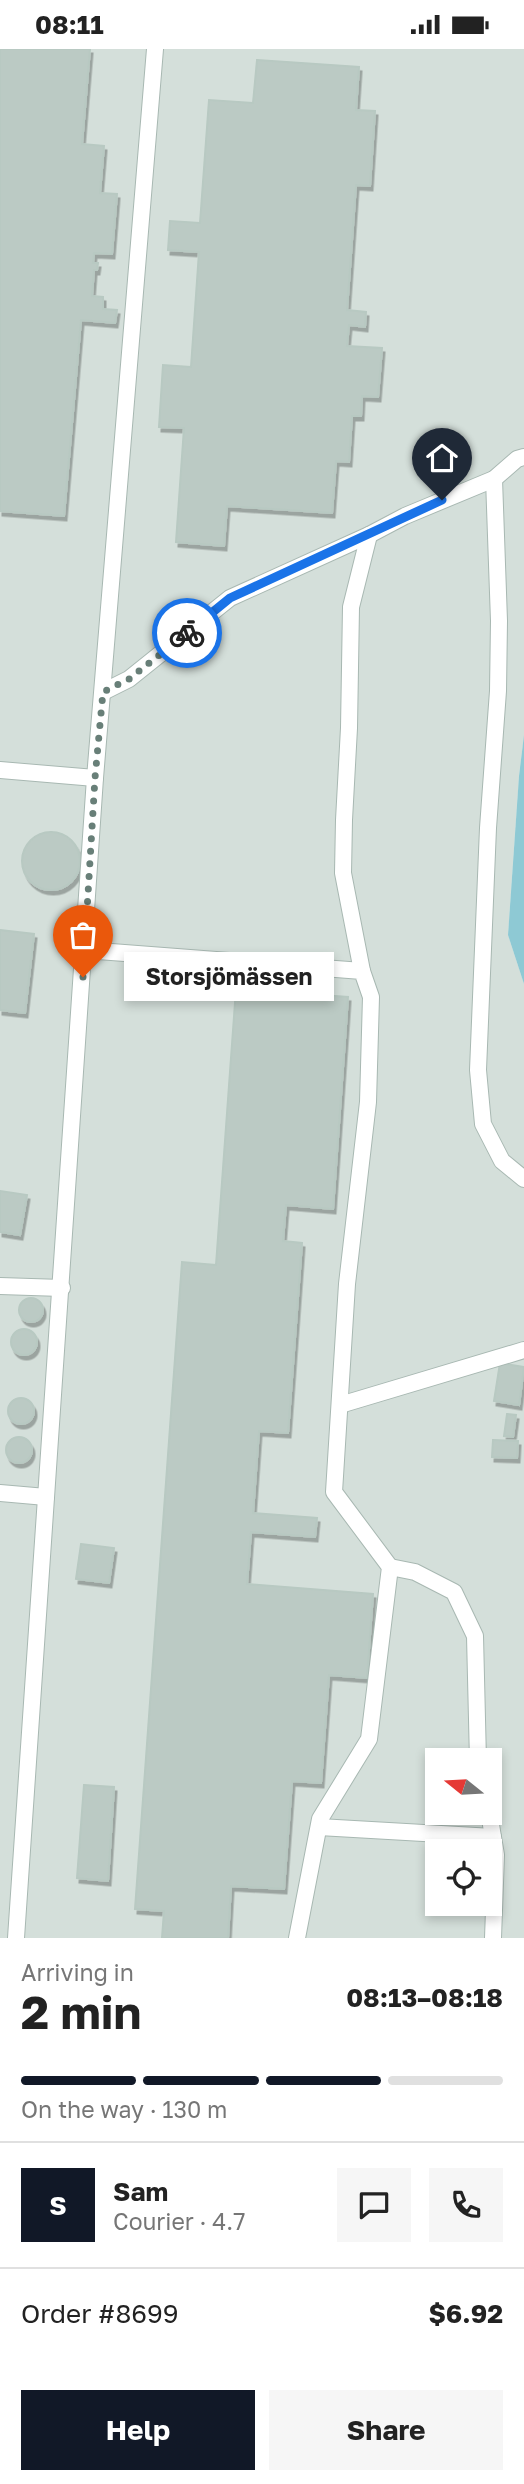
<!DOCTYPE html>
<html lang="en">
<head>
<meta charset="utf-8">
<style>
	:root { --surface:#fff; --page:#f6f6f6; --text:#222; --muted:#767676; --line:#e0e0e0; --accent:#111827 }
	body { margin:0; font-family:"Golos Text",sans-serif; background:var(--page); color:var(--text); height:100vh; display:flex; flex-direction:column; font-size:26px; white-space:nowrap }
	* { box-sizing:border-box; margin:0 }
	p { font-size:23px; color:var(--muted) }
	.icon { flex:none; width:38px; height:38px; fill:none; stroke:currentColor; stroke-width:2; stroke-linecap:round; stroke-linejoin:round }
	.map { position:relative; height:1889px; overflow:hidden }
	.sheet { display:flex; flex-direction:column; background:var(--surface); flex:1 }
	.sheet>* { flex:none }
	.needle { width:46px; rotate:288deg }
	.controls { position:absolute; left:425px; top:1699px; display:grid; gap:14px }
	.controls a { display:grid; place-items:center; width:77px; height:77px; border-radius:0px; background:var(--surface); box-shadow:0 4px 10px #0003; font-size:35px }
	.pin { position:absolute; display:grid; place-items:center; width:60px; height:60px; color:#fff; margin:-72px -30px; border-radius:50% 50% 50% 0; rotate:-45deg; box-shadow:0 0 7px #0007 }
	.pin .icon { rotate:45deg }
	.courier { position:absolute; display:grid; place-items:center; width:70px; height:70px; margin:-35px; border:5px solid #1a73e8; border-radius:50%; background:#fff; color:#222; box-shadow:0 2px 9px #0007 }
	.bubble { position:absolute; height:49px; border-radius:0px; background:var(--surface); box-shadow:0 4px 10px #0003; font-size:23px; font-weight:700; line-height:49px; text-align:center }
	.summary em { font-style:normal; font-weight:700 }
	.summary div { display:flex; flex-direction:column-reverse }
	.summary { display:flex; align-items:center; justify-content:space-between; height:119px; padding:0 21px }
	h1 { font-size:46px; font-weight:700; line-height:52px }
	.bar { display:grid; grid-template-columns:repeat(4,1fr); gap:10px 7px; align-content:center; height:84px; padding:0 21px }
	.bar i { height:9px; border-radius:5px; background:var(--line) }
	.bar .active { background:var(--accent) }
	.bar p { grid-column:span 4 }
	.line { display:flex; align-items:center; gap:18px; padding:0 21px; border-top:2px solid var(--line) }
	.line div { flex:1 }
	.round { display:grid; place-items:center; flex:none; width:74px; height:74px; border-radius:0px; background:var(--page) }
	.button { display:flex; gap:14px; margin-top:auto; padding:14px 21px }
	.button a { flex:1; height:80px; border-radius:0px; background:var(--accent); color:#fff; font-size:28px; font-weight:700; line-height:80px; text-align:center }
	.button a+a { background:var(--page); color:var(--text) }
	.status { display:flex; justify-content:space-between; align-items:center; height:49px; padding:0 35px; background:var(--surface); direction:ltr }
	.status svg { height:19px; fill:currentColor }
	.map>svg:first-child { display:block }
	.built { fill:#d4dfda; fill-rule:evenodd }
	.water { fill:#8ec9d4 }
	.building { fill:#bbcac4; stroke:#b8c9c2; stroke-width:2; filter:url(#shadow) }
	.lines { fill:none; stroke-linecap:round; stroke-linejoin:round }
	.minor-casing { stroke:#a8b8b2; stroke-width:18 }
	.minor { stroke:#fff; stroke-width:16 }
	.done { stroke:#687f78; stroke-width:7; stroke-dasharray:0 12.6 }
	.route { stroke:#1a73e8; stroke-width:9 }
</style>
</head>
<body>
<div class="status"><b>08:11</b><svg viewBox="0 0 49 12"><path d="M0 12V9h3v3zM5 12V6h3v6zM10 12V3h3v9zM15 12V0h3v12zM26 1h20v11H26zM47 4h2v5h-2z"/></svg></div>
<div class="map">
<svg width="524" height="1889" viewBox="0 0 524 1889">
	<defs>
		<filter id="shadow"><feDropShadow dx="2.5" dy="4.5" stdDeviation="0" flood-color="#0004"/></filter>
	</defs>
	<rect width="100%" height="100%" fill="#e6efeb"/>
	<path class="built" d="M0,0H524V686L519,727L508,886L524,935V1889H0ZM438,1712H490V1764H438ZM438,1802H490V1855H438Z"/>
	<path class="water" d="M524,686V935L508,886L519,727Z"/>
	<g class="building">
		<path d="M0,0H90L82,95L104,97L100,144L117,145L112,205L94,204L93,214H98L97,221H94L92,247L103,248V260L117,261L115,274L81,271L64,467L0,462Z"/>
		<path d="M257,11L359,18L356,61L375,62L370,137L356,136L347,261L366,263L365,278L349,276L347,297L382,299L378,348L362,347L361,367H352L349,413L336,412L332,464L227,457L224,497L176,493L184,379L159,378L163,316L191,318L199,203L168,201L170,172L200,174L209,51L253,54Z"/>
		<circle cx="51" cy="812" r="29"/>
		<path d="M0,881L34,885L25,964L0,961Z"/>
		<path d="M236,940L348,948L333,1160L286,1156L283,1192L302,1194L288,1384L259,1382L253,1464L317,1469L315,1488L251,1483L247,1535L373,1545L367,1629L329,1626L321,1734L292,1732L284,1840L231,1837L228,1889H162L164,1862L135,1860L182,1213L216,1216Z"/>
		<path d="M0,1142L27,1146L20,1186L0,1183Z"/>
		<circle cx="31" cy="1261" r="12"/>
		<circle cx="24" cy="1293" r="13"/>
		<path d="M500,1314L524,1318L519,1356L494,1352Z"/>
		<circle cx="21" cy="1362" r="13"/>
		<path d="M507,1365L516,1366L513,1388L504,1387Z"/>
		<circle cx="19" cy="1401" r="13"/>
		<path d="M493,1391L518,1392L517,1409L492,1408Z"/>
		<path d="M81,1495L114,1499L109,1534L76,1530Z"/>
		<path d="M84,1736L114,1738L108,1832L77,1829Z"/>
	</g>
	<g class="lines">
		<g class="minor-casing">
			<g id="minor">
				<path d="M494,430L499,572L498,642L488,779L478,1021L483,1075L502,1112L524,1130"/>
				<path d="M103,643L129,630L230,549L369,486L405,467L494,430L517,410L524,408"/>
				<path d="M0,721L95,729"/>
				<path d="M85,901L362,922L371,948L368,1053L347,1235L334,1443L390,1518L369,1690L320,1770L297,1889"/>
				<path d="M362,922L343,824L344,771L349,679L351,558L369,486"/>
				<path d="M0,1237L62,1239"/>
				<path d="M340,1356L524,1301"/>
				<path d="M0,1444L46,1448"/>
				<path d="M390,1518L415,1523L454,1543L475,1587L478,1712"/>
				<path d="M489,1764L496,1806L493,1889"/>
				<path d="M319,1778L493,1788"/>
				<path d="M16,1889L95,729L155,0"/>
			</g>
		</g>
		<use href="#minor" class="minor"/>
	</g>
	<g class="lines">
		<path class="done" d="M83,928L95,729L103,643L129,630L187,584"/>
		<path class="route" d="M187,584L230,549L442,451"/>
	</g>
</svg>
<div class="controls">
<a><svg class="needle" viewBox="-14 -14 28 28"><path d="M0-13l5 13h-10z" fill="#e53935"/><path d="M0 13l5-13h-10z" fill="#767676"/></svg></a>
<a><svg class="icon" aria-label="locate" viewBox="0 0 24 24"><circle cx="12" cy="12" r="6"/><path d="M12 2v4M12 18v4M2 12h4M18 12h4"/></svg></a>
</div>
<div class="pin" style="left:83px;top:928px;background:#ea580c"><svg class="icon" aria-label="bag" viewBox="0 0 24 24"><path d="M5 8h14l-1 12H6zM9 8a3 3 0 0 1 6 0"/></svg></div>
<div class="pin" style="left:442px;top:451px;background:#1f2937"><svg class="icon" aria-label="home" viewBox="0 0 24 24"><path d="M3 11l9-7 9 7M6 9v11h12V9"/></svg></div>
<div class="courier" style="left:187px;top:584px"><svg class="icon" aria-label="bike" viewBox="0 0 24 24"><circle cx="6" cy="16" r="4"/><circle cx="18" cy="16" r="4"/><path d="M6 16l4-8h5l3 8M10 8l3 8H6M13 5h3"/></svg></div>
<div class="bubble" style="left:124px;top:903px;width:210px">Storsjömässen</div>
</div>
<section class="sheet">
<div class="summary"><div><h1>2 min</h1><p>Arriving in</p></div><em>08:13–08:18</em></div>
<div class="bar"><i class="active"></i><i class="active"></i><i class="active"></i><i></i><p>On the way · 130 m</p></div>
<div class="line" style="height:126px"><b class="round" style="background:var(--accent);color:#fff">S</b><div><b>Sam</b><p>Courier · 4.7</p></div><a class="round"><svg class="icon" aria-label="chat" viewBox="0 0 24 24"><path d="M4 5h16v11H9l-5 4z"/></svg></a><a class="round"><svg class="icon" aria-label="phone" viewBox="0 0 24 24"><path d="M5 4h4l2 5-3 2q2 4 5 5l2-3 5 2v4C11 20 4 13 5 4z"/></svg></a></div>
<div class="line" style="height:91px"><div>Order #8699</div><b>$6.92</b></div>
<div class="button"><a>Help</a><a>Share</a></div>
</section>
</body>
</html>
